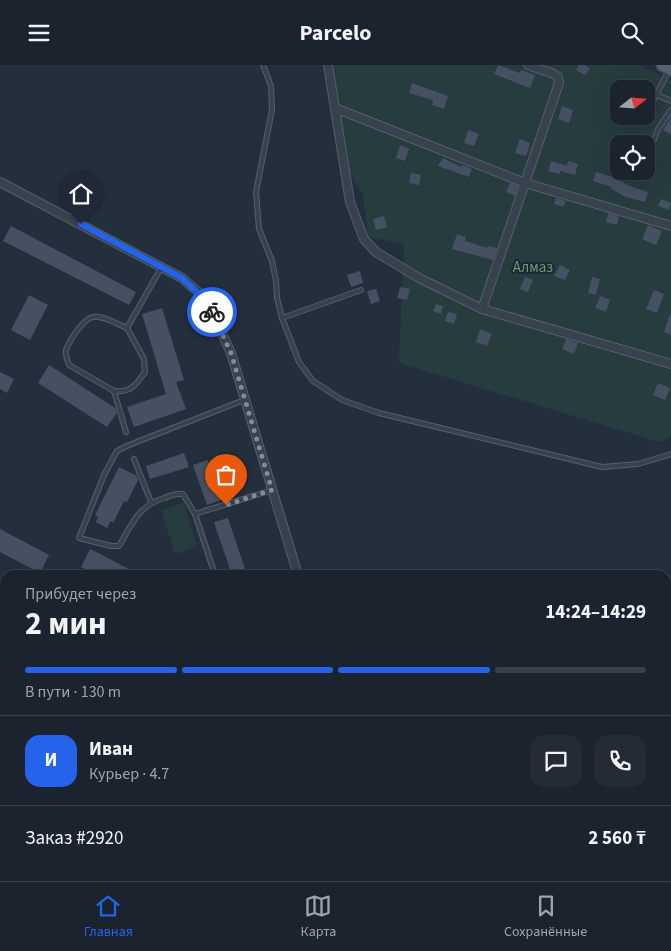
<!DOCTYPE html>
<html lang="ru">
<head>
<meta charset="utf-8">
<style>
	:root { --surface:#1b232e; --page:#242b36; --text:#f1f3f6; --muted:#a0a4aa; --line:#39404a; --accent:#2563eb }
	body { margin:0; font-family:"Source Sans 3",sans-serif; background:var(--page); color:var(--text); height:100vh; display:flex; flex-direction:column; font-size:19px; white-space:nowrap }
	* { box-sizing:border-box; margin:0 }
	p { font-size:16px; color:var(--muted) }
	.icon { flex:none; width:28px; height:28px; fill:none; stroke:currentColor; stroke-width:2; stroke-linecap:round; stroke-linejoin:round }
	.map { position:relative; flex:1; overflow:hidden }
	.sheet { position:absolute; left:0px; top:505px; width:671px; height:311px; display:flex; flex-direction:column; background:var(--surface); border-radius:15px 15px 0 0; box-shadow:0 5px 20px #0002,0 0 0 1px var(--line) }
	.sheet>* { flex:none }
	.needle { width:32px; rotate:73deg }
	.buttons { position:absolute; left:610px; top:15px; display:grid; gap:10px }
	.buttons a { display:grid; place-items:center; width:45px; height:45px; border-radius:10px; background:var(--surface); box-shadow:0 5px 20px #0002,0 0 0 1px var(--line); font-size:25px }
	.pin { position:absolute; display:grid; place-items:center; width:42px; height:42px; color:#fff; margin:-51px -21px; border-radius:50% 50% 50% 0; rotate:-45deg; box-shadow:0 0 5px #0007 }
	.pin .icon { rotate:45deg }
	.courier { position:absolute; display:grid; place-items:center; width:50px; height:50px; margin:-25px; border:4px solid #2563eb; border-radius:50%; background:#fff; color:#222; box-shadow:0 1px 6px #0007 }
	.overview em { font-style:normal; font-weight:700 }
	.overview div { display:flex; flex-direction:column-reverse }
	.overview { display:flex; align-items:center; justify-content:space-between; height:85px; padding:0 25px }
	h1 { font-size:32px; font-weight:700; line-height:38px }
	.bar { display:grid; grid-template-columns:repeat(4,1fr); gap:8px 5px; align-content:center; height:60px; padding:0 25px }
	.bar i { height:6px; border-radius:4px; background:var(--line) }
	.bar .current { background:var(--accent) }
	.bar p { grid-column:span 4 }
	.line { display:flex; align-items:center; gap:12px; padding:0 25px; border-top:1px solid var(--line) }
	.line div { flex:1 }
	.round { display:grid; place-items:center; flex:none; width:52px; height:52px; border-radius:15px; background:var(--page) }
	header { display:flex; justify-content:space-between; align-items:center; height:65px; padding:0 25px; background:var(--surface); font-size:22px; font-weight:700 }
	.dock { display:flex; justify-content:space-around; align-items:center; height:70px; border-top:1px solid var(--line); background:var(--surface); font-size:14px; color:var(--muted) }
	.dock a { display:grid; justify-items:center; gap:2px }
	.dock .current { color:var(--accent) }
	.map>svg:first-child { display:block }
	.green { fill:#263c3f; fill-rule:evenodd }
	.building { fill:#455162 }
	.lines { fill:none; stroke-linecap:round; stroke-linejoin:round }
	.lane-casing { stroke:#565f6c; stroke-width:6 }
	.street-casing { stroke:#565f6c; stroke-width:10 }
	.secondary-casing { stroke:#565f6c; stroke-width:14 }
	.primary-casing { stroke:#414a57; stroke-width:15 }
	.lane { stroke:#38414e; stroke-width:4 }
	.street { stroke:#38414e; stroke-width:8 }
	.secondary { stroke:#465061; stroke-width:11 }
	.primary { stroke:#56606e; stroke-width:12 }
	.done { stroke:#828b98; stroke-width:5; stroke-dasharray:0 9 }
	.route { stroke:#2563eb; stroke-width:6 }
	.labels { text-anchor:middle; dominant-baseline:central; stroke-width:4; stroke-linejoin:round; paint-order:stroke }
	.park-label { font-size:15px; fill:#6b9a76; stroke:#1d2633 }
</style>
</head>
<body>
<header><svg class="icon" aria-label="menu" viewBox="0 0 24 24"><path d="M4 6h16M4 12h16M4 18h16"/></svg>Parcelo<svg class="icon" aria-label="search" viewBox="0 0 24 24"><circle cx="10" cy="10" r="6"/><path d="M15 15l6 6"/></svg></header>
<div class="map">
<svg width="671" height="816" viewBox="0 0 671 816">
	<rect width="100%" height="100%" fill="#242f3e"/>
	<g class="green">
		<path d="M328,0H640L671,15V372L659,377L399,298L404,179L368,172L363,131L342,92ZM619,24H646V51H619ZM619,79H646V106H619Z"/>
		<path d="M184,438L197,481L175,489L161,445Z"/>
	</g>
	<g class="building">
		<path d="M498,0L520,8L521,5L535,10L530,23L494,9Z"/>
		<path d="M579,0H585L590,3L585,10L576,5Z"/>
		<path d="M412,18L448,31L444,44L432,40L433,35L409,28Z"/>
		<path d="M618,35H619V58L610,55Z"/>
		<path d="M562,41L573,45L569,58L558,54Z"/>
		<path d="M671,52V69L663,65Z"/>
		<path d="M468,65L479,69L474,81L464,78Z"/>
		<path d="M520,74L530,78L526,91L515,88Z"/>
		<path d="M400,80L409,84L405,96L396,93Z"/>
		<path d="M443,93L461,102L462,100L472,104L469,112L438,101Z"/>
		<path d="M551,96L567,101L568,96L578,99L575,110L560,106V109L548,106Z"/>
		<path d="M596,107L613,112L632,122L648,127L645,137L626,132L611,124L612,122L593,116Z"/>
		<path d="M411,108L421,110L419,120L409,118Z"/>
		<path d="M510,118L518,121L515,131L506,127Z"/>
		<path d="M556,133L566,136L563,142L554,139Z"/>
		<path d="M661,134L671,138L669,145L658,141Z"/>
		<path d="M608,148L619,151L617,160L606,157Z"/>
		<path d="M384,151L387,162L376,165L373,154Z"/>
		<path d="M648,160L662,166L656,180L642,174Z"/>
		<path d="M11,161L136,227L129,240L3,176Z"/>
		<path d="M457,169L466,172L465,176L487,183L488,181L497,183L493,195L452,184Z"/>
		<path d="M560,200L570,205L565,215L554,211Z"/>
		<path d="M360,206L363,218L351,222L347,210Z"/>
		<path d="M525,212L533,215L528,227L520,224Z"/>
		<path d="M592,212L600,214L596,230L588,228Z"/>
		<path d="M400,222L410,224L407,235L397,233Z"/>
		<path d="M376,224L380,236L371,239L367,226Z"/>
		<path d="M654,225L664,229L657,248L646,244Z"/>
		<path d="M29,230L48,240L30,275L11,265Z"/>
		<path d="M600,231L610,235L606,247L595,243Z"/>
		<path d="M436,239L443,241L441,249L433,246Z"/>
		<path d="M162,243L184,315L176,317L186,344L134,362L127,342L166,329L142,249Z"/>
		<path d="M448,247L457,249L454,259L445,256Z"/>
		<path d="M670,249H671V270L664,267Z"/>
		<path d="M480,264L492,269L487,281L476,277Z"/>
		<path d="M566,274L578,278L574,289L562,284Z"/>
		<path d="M49,300L115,343L117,348L107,362L38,318Z"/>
		<path d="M0,307L14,314L7,328L0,324Z"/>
		<path d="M658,318L670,323L665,335L653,330Z"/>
		<path d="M184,388L189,402L150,414L146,401Z"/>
		<path d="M208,395L221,435L207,440L193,400Z"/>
		<path d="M119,402L137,411L138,415L127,437L124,436L113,458L111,456L107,463L96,457L98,452L95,450Z"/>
		<path d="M228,453L247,510H232L214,457Z"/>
		<path d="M0,464L49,490L40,508L0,487Z"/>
		<path d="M90,484L106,492L140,510H97L81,502Z"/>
	</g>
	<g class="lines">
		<g class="lane-casing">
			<g id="lane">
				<path d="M263,0L271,21L272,45L256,127L259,164L272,196L276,216L277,233L282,253"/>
				<path d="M657,30L671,36"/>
				<path d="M646,50L669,5"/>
				<path d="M654,75L658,64L671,45"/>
				<path d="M361,225L282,253L299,297L313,316L342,335L379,348L602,402L638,399L671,389"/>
				<path d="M127,263L144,294L145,307C136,320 131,328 114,326L69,300C67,295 65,290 66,285C69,276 84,253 93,252C103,250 117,259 127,263L161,203"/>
				<path d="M114,326L126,367"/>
				<path d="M244,335L129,380L117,386L104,410L79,473L111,481H119C132,459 138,441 164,433C170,431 176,428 183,429L195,449L272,425"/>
				<path d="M134,394L151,437"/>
				<path d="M195,449L215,510"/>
				<path d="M337,811L339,816"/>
				<path d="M461,811L478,814"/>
				<path d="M125,816L126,811"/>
				<path d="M439,816L440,811"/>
			</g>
		</g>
		<g class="street-casing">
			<g id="street">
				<path d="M328,0L350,137L364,174L376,187L419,213L482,244L671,299"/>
				<path d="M335,43L525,118L671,161"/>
				<path d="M0,117L182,213L198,227L214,251L231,288L298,510"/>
				<path d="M482,244L559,18L558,12L554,9L528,0"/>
				<path d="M666,734L671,737"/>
				<path d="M528,816L529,811"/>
			</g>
		</g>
		<g class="secondary-casing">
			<g id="secondary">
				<path d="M0,745L5,751"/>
				<path d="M33,811L35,816"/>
			</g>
		</g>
		<g class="primary-casing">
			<path id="primary" d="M663,0L671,4"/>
		</g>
		<use href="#lane" class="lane"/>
		<use href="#street" class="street"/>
		<use href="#secondary" class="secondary"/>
		<use href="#primary" class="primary"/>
	</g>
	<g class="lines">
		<path class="done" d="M212,247L231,288L272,425L226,440"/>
		<path class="route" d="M81,159L182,213L198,228L212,247"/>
	</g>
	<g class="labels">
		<g class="park-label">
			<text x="533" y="202">Алмаз</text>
		</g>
	</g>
</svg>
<div class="buttons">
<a><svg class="needle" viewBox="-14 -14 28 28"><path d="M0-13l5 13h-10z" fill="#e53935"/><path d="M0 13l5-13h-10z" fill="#a0a4aa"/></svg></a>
<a><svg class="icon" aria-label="locate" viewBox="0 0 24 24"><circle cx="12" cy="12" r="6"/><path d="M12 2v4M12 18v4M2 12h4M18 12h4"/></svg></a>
</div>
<div class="pin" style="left:226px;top:440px;background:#ea580c"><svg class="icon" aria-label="bag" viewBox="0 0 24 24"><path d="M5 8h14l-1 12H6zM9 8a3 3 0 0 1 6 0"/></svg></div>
<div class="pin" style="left:81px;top:159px;background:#1f2937"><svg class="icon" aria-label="home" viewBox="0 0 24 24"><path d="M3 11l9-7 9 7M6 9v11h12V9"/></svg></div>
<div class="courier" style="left:212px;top:247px"><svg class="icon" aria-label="bike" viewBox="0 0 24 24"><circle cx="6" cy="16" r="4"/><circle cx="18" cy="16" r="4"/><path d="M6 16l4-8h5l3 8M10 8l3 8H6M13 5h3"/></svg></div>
<section class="sheet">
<div class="overview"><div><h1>2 мин</h1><p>Прибудет через</p></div><em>14:24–14:29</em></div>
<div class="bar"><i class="current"></i><i class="current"></i><i class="current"></i><i></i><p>В пути · 130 m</p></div>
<div class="line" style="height:90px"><b class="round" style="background:var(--accent);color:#fff">И</b><div><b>Иван</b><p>Курьер · 4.7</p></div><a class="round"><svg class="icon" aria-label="chat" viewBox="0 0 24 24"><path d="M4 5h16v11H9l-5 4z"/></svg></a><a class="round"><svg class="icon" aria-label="phone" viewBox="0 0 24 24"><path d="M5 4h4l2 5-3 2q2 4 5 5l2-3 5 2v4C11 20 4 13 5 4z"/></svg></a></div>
<div class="line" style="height:65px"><div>Заказ #2920</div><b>2 560 ₸</b></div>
</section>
</div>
<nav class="dock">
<a class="current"><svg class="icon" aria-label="home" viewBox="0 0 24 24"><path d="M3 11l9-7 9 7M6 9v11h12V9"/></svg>Главная</a>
<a><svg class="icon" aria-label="map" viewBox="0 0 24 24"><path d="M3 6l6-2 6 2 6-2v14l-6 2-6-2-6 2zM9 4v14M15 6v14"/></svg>Карта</a>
<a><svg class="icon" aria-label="saved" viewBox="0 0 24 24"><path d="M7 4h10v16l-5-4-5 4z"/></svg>Сохранённые</a>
</nav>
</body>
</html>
